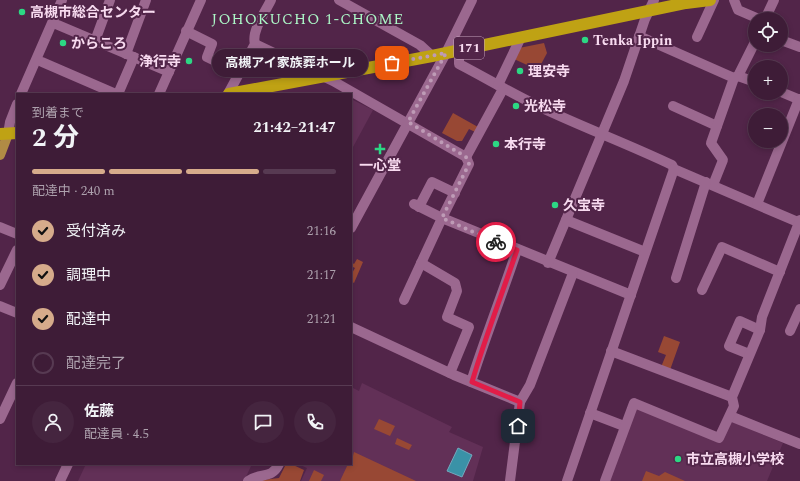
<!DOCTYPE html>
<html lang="ja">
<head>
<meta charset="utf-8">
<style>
	:root { --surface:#3e1c37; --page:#45253f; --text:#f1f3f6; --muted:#ada1ad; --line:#573a52; --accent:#d6ab8b }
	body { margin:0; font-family:Spectral,"Noto Sans JP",serif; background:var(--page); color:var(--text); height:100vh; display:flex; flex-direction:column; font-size:15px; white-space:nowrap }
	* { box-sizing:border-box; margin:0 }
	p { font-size:13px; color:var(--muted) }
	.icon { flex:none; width:22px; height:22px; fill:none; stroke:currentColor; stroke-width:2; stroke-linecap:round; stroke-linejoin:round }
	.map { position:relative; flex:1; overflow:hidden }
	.drawer { position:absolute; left:16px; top:93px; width:336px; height:372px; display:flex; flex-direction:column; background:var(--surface); border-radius:0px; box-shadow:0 2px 6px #0003,0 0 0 1px var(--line) }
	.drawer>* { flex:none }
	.controls { position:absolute; left:748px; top:12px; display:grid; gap:8px }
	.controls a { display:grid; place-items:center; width:40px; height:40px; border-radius:50%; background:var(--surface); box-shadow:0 2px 6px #0003,0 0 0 1px var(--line); font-size:20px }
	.pin { position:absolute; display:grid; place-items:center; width:34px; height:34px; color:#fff; margin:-17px; border-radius:8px; box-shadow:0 2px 6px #0006 }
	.courier { position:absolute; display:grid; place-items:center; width:40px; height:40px; margin:-20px; border:3px solid #e11d48; border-radius:50%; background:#fff; color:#222; box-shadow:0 1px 5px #0007 }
	.bubble { position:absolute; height:28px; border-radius:14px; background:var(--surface); box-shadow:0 2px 6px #0003,0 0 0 1px var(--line); font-size:13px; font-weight:700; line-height:28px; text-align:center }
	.headline em { font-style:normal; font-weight:700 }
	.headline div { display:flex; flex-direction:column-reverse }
	.headline { display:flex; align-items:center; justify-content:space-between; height:68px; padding:0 16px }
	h1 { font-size:26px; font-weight:700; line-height:30px }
	.bar { display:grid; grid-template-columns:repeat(4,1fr); gap:6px 4px; align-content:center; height:48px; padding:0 16px }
	.bar i { height:5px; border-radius:3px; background:var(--line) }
	.bar .current { background:var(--accent) }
	.bar p { grid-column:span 4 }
	.line { display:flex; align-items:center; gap:10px; padding:0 16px; border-top:1px solid var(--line) }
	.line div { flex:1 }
	.round { display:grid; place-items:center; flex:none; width:42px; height:42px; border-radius:21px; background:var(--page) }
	ol { padding:0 16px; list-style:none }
	li { display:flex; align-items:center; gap:12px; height:44px }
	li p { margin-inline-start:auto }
	li .icon { padding:4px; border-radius:50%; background:var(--accent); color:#111; stroke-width:4 }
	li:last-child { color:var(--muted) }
	li i { width:22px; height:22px; border:2px solid var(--line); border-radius:50% }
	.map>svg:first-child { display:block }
	.built { fill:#623057 }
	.green { fill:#984834 }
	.water { fill:#3a92a7; stroke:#73a8bd }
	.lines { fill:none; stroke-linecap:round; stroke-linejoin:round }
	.minor { stroke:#9b688f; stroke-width:10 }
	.major { stroke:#b18b45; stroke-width:10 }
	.highway { stroke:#bfa214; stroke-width:12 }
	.done { stroke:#be9bb6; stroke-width:4; stroke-dasharray:0 7.2 }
	.route { stroke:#e11d48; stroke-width:5 }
	.poi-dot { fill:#2cd884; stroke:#522549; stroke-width:1.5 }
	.labels { text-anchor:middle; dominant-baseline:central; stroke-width:4; stroke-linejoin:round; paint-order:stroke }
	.shield { fill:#522549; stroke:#c6a4be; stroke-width:1 }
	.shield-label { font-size:13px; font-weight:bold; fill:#f8dbf0 }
	.poi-label { font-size:14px; font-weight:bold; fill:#f8dbf0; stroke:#522549; text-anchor:start }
	.neighbourhood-label { font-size:15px; letter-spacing:1px; fill:#acf7c7; stroke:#522549 }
</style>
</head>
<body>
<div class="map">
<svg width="800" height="481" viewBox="0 0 800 481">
	<rect width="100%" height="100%" fill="#522549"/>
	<g class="built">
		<path d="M351,99L373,110L353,147L351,146Z"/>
		<path d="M362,383L452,427L449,432L483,447L473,481H301L307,468L298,464H351V387L359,391Z"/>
		<path d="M635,407L721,442L730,421L783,443L767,481H608Z"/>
		<path d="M86,464H252L244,481H78Z"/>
	</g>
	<g class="green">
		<path d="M544,43L547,53L538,70L514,59L519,48Z"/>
		<path d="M453,113L478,127L475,132L469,129L462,141H457L442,133Z"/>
		<path d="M357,259L363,262L354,283L351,281V275L355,268L351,266V262L354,264Z"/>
		<path d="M664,336L680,342L670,370L661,367L666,355L658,352Z"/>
		<path d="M379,419L395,426L390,436L374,429Z"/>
		<path d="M397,438L412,445L409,450L395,444Z"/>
		<path d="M354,452L416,481H340L348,464H351Z"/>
		<path d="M286,464H291L304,470L300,481H254L279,478Z"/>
		<path d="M314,470L324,475L321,481H309Z"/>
		<path d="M646,471L659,476L665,472L685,481H642Z"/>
	</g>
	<path class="water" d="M458,448L472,455L462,477L447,471Z"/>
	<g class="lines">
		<g class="minor">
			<path d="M339,0L420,45L432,56"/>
			<path d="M734,0L738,10L759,19"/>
			<path d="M765,19L774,0"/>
			<path d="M58,25L169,72"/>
			<path d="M186,31L212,44L207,57L240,73"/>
			<path d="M639,36L734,78"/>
			<path d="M697,37L714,0"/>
			<path d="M781,40L800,47"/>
			<path d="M95,41L110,0"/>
			<path d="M755,42L738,76L755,82"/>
			<path d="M255,44L333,81L466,157L469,164L442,218L631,295"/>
			<path d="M459,50V64C486,78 511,93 538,106C582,127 628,144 672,165L674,169L800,223"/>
			<path d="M126,54L146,0"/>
			<path d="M42,62L116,94"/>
			<path d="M498,85L521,37"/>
			<path d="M781,92L800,100"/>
			<path d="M21,94L62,0"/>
			<path d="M118,94L134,57"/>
			<path d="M159,94L201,0"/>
			<path d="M228,94L255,44C251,31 266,11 271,0"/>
			<path d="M673,106L717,126"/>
			<path d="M8,134L10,122L17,104"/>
			<path d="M466,157L503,89"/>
			<path d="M713,185L723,160L711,143L734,78L738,76"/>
			<path d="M757,204L799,99"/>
			<path d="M419,207L432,182L455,193"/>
			<path d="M566,220L645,252"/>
			<path d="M0,227L17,234"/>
			<path d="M351,228L446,53L472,0"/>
			<path d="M421,263L455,283L457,291L447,317L469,327L450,373"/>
			<path d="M548,263L624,81L645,19L654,0"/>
			<path d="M676,278L706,182"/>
			<path d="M0,285L17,250"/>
			<path d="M702,290L722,247L780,272"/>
			<path d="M404,300L442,218L414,204"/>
			<path d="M0,306L17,313"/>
			<path d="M351,327L454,375L520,402"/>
			<path d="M790,331L800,309"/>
			<path d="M611,351L732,397"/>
			<path d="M749,354L729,346L740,321L760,330"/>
			<path d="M471,382C485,338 502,295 517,250"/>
			<path d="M590,413L624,426"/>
			<path d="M730,416L800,444"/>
			<path d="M0,419L17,383"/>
			<path d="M60,481L68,464"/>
			<path d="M248,481C261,472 271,480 279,464"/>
			<path d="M510,481L520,402L530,385L573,273"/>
			<path d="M567,481L674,169"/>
			<path d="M605,481L634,403L719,438L734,406L732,397L760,330L762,317L800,220"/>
		</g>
		<path class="major" d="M0,155L8,134"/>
		<g class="highway">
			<path d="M229,94L432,56L686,3L710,0"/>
			<path d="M0,134L17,133"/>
		</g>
	</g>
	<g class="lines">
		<path class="done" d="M392,63L446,53L408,122L466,157L469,164L442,218L496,242"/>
		<path class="route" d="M496,242L517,250C502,294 485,338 472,382L520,402L518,426"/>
	</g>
	<g class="poi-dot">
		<circle cx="22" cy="12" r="4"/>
		<circle cx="585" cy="40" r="4"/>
		<circle cx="63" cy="43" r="4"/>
		<circle cx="189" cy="61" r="4"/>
		<circle cx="520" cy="71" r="4"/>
		<circle cx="516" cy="106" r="4"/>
		<circle cx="496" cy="144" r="4"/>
		<path d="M378 143h4v4h4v4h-4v4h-4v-4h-4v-4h4z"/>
		<circle cx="555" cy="205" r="4"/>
		<circle cx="678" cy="459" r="4"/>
	</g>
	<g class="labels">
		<rect class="shield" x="454" y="37" width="30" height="22" rx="3"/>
		<g class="shield-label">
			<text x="469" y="48">171</text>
		</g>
		<g class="poi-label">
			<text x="30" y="12">高槻市総合センター</text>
			<text x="593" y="40">Tenka Ippin</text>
			<text x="71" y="43">からころ</text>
			<text x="181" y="61" text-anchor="end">浄行寺</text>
			<text x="528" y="71">理安寺</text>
			<text x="524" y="106">光松寺</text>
			<text x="504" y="144">本行寺</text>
			<text x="380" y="165" text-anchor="middle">一心堂</text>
			<text x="563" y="205">久宝寺</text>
			<text x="686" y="459">市立高槻小学校</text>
		</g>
		<g class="neighbourhood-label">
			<text x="308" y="19">JOHOKUCHO 1-CHOME</text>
		</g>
	</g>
</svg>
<div class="controls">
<a><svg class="icon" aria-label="locate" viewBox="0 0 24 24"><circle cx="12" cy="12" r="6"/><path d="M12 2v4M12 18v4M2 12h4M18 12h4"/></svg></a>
<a>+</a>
<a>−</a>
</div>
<div class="pin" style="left:392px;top:63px;background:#ea580c"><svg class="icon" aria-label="bag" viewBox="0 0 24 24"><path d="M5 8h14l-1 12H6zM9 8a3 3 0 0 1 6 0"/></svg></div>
<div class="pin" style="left:518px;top:426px;background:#1f2937"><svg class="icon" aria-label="home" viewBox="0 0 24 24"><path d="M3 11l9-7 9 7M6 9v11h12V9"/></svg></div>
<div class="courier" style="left:496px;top:242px"><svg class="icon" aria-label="bike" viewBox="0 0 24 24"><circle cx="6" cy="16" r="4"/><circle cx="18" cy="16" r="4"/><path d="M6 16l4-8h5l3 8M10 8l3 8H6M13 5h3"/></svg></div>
<div class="bubble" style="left:212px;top:49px;width:156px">高槻アイ家族葬ホール</div>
<section class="drawer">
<div class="headline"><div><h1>2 分</h1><p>到着まで</p></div><em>21:42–21:47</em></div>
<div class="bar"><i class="current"></i><i class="current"></i><i class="current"></i><i></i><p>配達中 · 240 m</p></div>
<ol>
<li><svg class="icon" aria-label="check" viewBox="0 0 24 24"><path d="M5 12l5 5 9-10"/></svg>受付済み<p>21:16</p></li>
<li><svg class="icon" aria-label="check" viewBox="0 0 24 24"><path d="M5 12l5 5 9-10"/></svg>調理中<p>21:17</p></li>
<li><svg class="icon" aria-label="check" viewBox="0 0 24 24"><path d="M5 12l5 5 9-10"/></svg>配達中<p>21:21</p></li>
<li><i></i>配達完了</li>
</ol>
<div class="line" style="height:72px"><a class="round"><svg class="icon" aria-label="person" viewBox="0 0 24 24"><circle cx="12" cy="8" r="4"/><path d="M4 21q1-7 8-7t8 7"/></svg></a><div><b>佐藤</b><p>配達員 · 4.5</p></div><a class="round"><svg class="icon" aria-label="chat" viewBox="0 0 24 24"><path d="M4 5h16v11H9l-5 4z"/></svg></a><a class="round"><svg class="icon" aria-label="phone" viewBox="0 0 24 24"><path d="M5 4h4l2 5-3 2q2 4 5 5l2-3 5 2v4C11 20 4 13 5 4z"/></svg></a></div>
</section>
</div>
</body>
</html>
